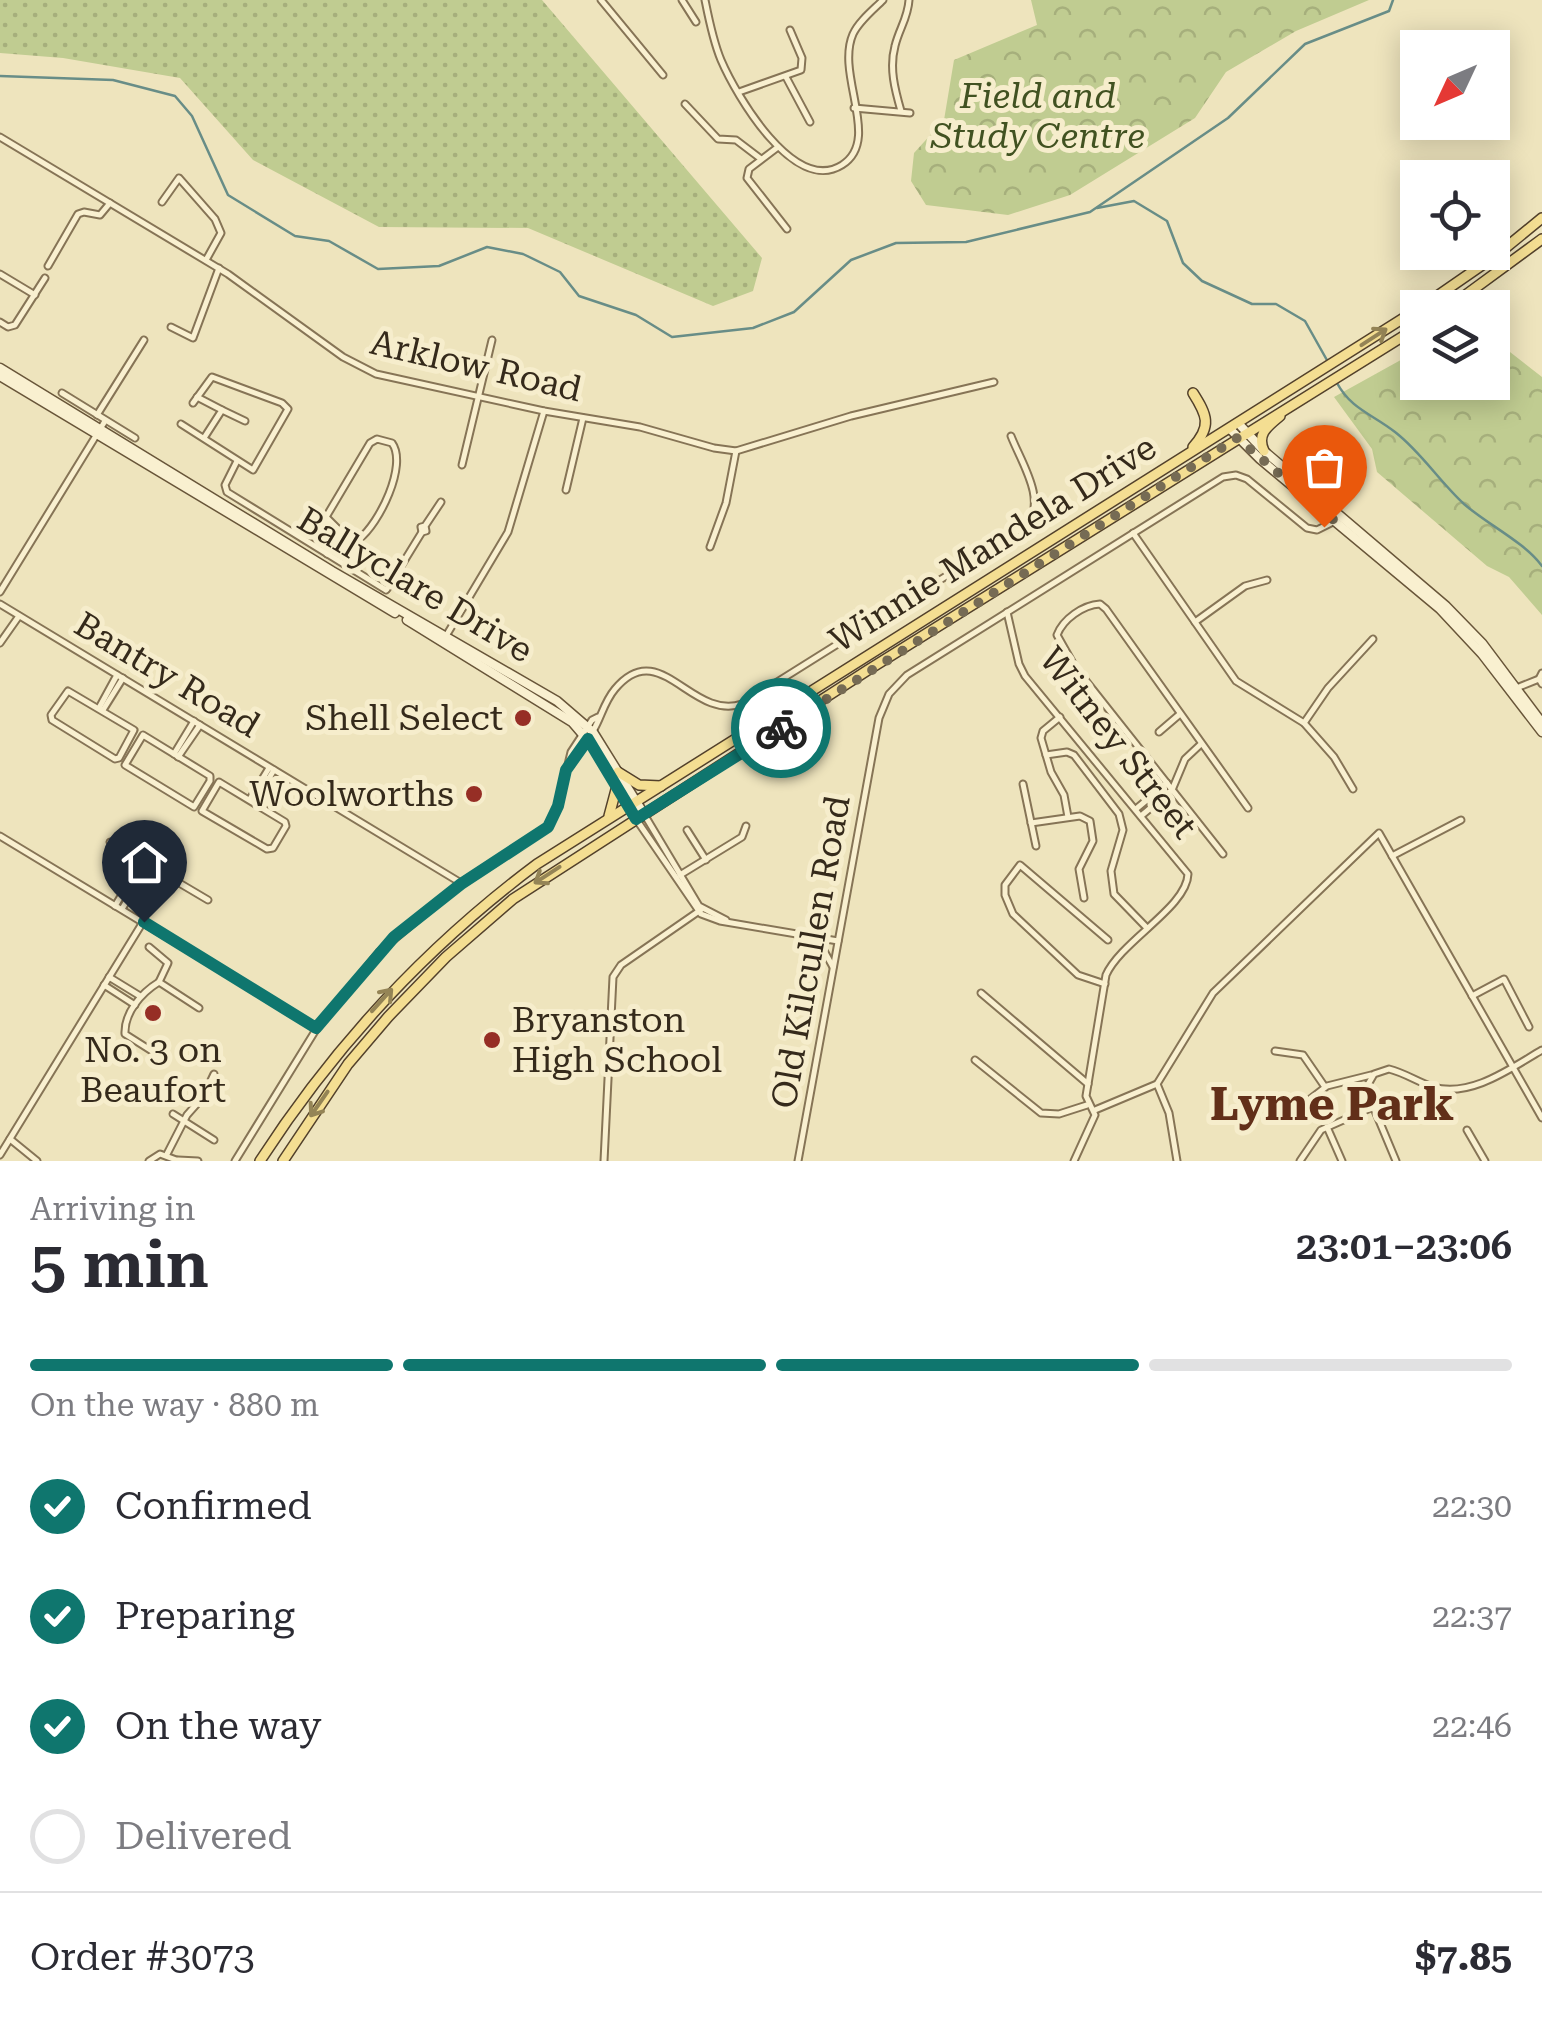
<!DOCTYPE html>
<html lang="en">
<head>
<meta charset="utf-8">
<style>
	:root { --surface:#fff; --page:#f2f2f3; --text:#2b2b33; --muted:#7c7c81; --line:#e1e1e2; --accent:#0f766e }
	body { margin:0; font-family:"Roboto Serif",serif; background:var(--page); color:var(--text); height:100vh; display:flex; flex-direction:column; font-size:38px; white-space:nowrap }
	* { box-sizing:border-box; margin:0 }
	p { font-size:32px; color:var(--muted) }
	.icon { flex:none; width:55px; height:55px; fill:none; stroke:currentColor; stroke-width:2; stroke-linecap:round; stroke-linejoin:round }
	.map { position:relative; height:1161px; overflow:hidden }
	.side { display:flex; flex-direction:column; background:var(--surface); flex:1 }
	.side>* { flex:none }
	.needle { width:65px; rotate:226deg }
	.controls { position:absolute; left:1400px; top:30px; display:grid; gap:20px }
	.controls a { display:grid; place-items:center; width:110px; height:110px; border-radius:0px; background:var(--surface); box-shadow:0 5px 25px #0003; font-size:50px }
	.pin { position:absolute; display:grid; place-items:center; width:85px; height:85px; color:#fff; margin:-102px -42px; border-radius:50% 50% 50% 0; rotate:-45deg; box-shadow:0 0 10px #0007 }
	.pin .icon { rotate:45deg }
	.courier { position:absolute; display:grid; place-items:center; width:100px; height:100px; margin:-50px; border:8px solid #0f766e; border-radius:50%; background:#fff; color:#222; box-shadow:0 2px 12px #0007 }
	.head em { font-style:normal; font-weight:600 }
	.head div { display:flex; flex-direction:column-reverse }
	.head { display:flex; align-items:center; justify-content:space-between; height:170px; padding:0 30px }
	h1 { font-size:65px; font-weight:600; line-height:75px }
	.bar { display:grid; grid-template-columns:repeat(4,1fr); gap:15px 10px; align-content:center; height:120px; padding:0 30px }
	.bar i { height:12px; border-radius:8px; background:var(--line) }
	.bar .active { background:var(--accent) }
	.bar p { grid-column:span 4 }
	.line { display:flex; align-items:center; gap:25px; padding:0 30px; border-top:2px solid var(--line) }
	.line div { flex:1 }
	ol { padding:0 30px; list-style:none }
	li { display:flex; align-items:center; gap:30px; height:110px }
	li p { margin-inline-start:auto }
	li .icon { padding:10px; border-radius:50%; background:var(--accent); color:#fff; stroke-width:4 }
	li:last-child { color:var(--muted) }
	li i { width:55px; height:55px; border:5px solid var(--line); border-radius:50% }
	.map>svg:first-child { display:block }
	.grass { fill:url(#grass-dots) }
	.forest { fill:url(#forest-crowns) }
	.lines { fill:none; stroke-linecap:round; stroke-linejoin:round }
	.stream { stroke:#688d87; stroke-width:2.5 }
	.street-casing { stroke:#867456; stroke-width:9 }
	.secondary-casing { stroke:#685539; stroke-width:11 }
	.primary-casing { stroke:#53412b; stroke-width:12 }
	.street { stroke:#f9f0d0; stroke-width:5 }
	.secondary { stroke:#f9f0d0; stroke-width:8 }
	.primary { stroke:#f4de92; stroke-width:9 }
	.oneway { stroke:#948456 }
	.done { stroke:#766b54; stroke-width:10; stroke-dasharray:0 18 }
	.route { stroke:#0f766e; stroke-width:12 }
	.poi-dot { fill:#962e25; stroke:#f6edcc; stroke-width:4 }
	.labels { text-anchor:middle; dominant-baseline:central; stroke-width:10; stroke-linejoin:round; paint-order:stroke }
	.park-label { font-size:35px; font-style:italic; fill:#415221; stroke:#f6edcc }
	.street-label { font-size:35px; fill:#352a1b; stroke:#f6edcc }
	.poi-label { font-size:35px; fill:#352a1b; stroke:#f6edcc; text-anchor:end }
	.district-label { font-size:45px; font-weight:bold; fill:#622f19; stroke:#f6edcc }
</style>
</head>
<body>
<div class="map">
<svg width="1542" height="1161" viewBox="0 0 1542 1161">
	<defs>
		<pattern id="grass-dots" width="8" height="8" patternUnits="userSpaceOnUse" patternTransform="scale(2.5)"><rect width="8" height="8" fill="#c0cc91"/><path d="M2 2h.1M6 6h.1" fill="none" stroke="#a6af7c" stroke-width="1.8" stroke-linecap="round"/></pattern>
		<pattern id="forest-crowns" width="20" height="18" patternUnits="userSpaceOnUse" patternTransform="scale(2.5)"><rect width="20" height="18" fill="#c0cc91"/><path d="M2 6a3 3 0 1 1 6 0M12 15a3 3 0 1 1 6 0" fill="none" stroke="#a6af7c"/></pattern>
	</defs>
	<rect width="100%" height="100%" fill="#eee4bd"/>
	<path class="grass" d="M0,0H542L762,258L753,291L713,306L528,228L379,227L253,160L180,78L63,58L0,53Z"/>
	<g class="forest">
		<path d="M1031,0H1369L1296,31L1226,72L1195,118L1070,195L1008,215L926,205L911,181L914,153L944,120L954,60L1037,25Z"/>
		<path d="M1417,351L1418,382L1471,383L1482,389L1487,383L1492,382L1493,375L1510,352L1542,377V615L1509,577L1487,566L1377,472L1372,449L1334,397Z"/>
	</g>
	<g class="lines">
		<g class="stream">
			<path d="M0,76L113,80L175,96L192,116L228,195L295,236L329,241L378,269L439,266L487,247L523,254L560,272L579,296L636,315L672,337L753,328L794,312L851,260L896,243L966,242L1090,212L1228,118L1305,44L1389,11L1393,0"/>
			<path d="M1097,208L1134,201L1167,221L1183,263L1202,281L1252,304H1276L1305,321L1328,362"/>
			<path d="M1337,383C1351,409 1372,414 1395,432C1421,452 1439,481 1464,504C1488,525 1523,541 1542,566"/>
		</g>
		<g class="street-casing">
			<g id="street">
				<path d="M601,0L663,75"/>
				<path d="M682,0L696,22"/>
				<path d="M705,0C709,20 713,41 721,60C736,95 794,195 842,165C882,140 835,75 853,34C859,21 873,10 883,0"/>
				<path d="M786,77L810,122"/>
				<path d="M739,92L801,70L802,58L790,30"/>
				<path d="M685,104L718,139L736,140L761,159"/>
				<path d="M854,108L910,113"/>
				<path d="M901,111C895,90 889,68 895,46C899,29 908,18 909,0"/>
				<path d="M0,137L228,274L343,357L376,374L544,411L640,427L714,448L736,451L851,416L994,382"/>
				<path d="M778,147L749,169L747,178L787,229"/>
				<path d="M162,202L179,178L215,219L221,233L206,260"/>
				<path d="M48,266L78,214L84,212L100,215L110,203"/>
				<path d="M0,274L35,295"/>
				<path d="M0,322L8,327L15,325L45,278"/>
				<path d="M171,327L193,338L219,268"/>
				<path d="M62,393L135,438"/>
				<path d="M197,397L222,410L204,438"/>
				<path d="M222,410L245,421"/>
				<path d="M97,415L144,340"/>
				<path d="M181,424L253,470L288,409L282,403L212,377L193,403"/>
				<path d="M237,461L225,485L227,492L386,590"/>
				<path d="M462,465L492,340"/>
				<path d="M566,490L583,418"/>
				<path d="M425,526L421,527L422,532L426,531L425,526L441,502"/>
				<path d="M1133,533L1236,681L1304,723L1334,757L1353,789"/>
				<path d="M710,547L726,503L736,451"/>
				<path d="M327,554L341,532L326,517L370,443L377,439L392,443C408,465 379,524 359,539L341,532"/>
				<path d="M387,589L422,532"/>
				<path d="M0,592L105,421"/>
				<path d="M0,604L461,883"/>
				<path d="M1007,612L1019,664L1025,676L1188,874C1187,907 1121,941 1106,975L1086,1096L1095,1115L1074,1161"/>
				<path d="M1195,622L1245,586L1267,580"/>
				<path d="M446,636L508,532L544,411"/>
				<path d="M0,643L19,616"/>
				<path d="M1542,673L1539,679L1542,684"/>
				<path d="M1514,689L1539,679"/>
				<path d="M68,691L134,730L119,758L115,759L52,720L51,715Z"/>
				<path d="M99,708L117,675"/>
				<path d="M103,710L123,678"/>
				<path d="M1060,717L1043,731L1041,738L1051,772L1064,795L1068,817"/>
				<path d="M1304,723L1328,688L1373,639"/>
				<path d="M593,731C601,718 604,702 615,689C660,635 691,721 742,704L1026,526C1048,501 1021,462 1011,436"/>
				<path d="M1159,732L1180,714"/>
				<path d="M143,735L210,776V781L194,807L125,765Z"/>
				<path d="M174,754L194,721"/>
				<path d="M1046,755L1067,752L1074,755L1119,814L1123,830L1111,871L1114,894L1147,928"/>
				<path d="M178,757L200,725"/>
				<path d="M566,770L587,740"/>
				<path d="M219,782L285,822L286,826L273,848L267,849L202,811Z"/>
				<path d="M1023,784L1036,846"/>
				<path d="M250,799L269,768"/>
				<path d="M255,801L274,770"/>
				<path d="M1136,809L1167,783"/>
				<path d="M644,814L699,906L726,920"/>
				<path d="M1141,816L1172,790L1185,759L1201,744"/>
				<path d="M636,819L701,914L720,921L838,941"/>
				<path d="M1031,823L1080,816L1090,821L1093,841L1079,869L1084,898"/>
				<path d="M687,830L706,860"/>
				<path d="M0,836L317,1028"/>
				<path d="M110,842L208,900"/>
				<path d="M1223,854L1075,667L1057,635C1063,619 1083,605 1100,604L1106,609L1248,808"/>
				<path d="M1392,856L1461,820"/>
				<path d="M680,875L742,837L746,826"/>
				<path d="M115,906L142,861"/>
				<path d="M122,909L148,865"/>
				<path d="M808,938L823,949L833,967"/>
				<path d="M149,947L168,963L159,982"/>
				<path d="M109,977L140,996"/>
				<path d="M1105,984L1078,975L1013,914L1005,895V885L1020,865L1108,940"/>
				<path d="M104,985L135,1005"/>
				<path d="M981,993L1088,1084"/>
				<path d="M1472,996L1504,979L1529,1027"/>
				<path d="M1275,1051L1303,1055L1325,1087"/>
				<path d="M166,1060L125,1034C124,1013 141,993 159,982L199,1008"/>
				<path d="M975,1060L1041,1113L1059,1114L1087,1105"/>
				<path d="M1373,1106L1396,1161"/>
				<path d="M1095,1110L1157,1084"/>
				<path d="M1296,1110L1327,1086L1371,1075"/>
				<path d="M173,1114L214,1140"/>
				<path d="M1327,1127L1342,1161"/>
				<path d="M1467,1130L1485,1161"/>
				<path d="M10,1139L37,1161"/>
				<path d="M167,1154L187,1115L203,1097L214,1074"/>
				<path d="M0,1155L143,922"/>
				<path d="M178,1160L198,1161"/>
				<path d="M149,1161L160,1154L179,1161"/>
				<path d="M235,1161L317,1028L379,952L461,883L548,827L558,806L571,752L592,720L598,717"/>
				<path d="M604,1161L613,977L621,965L702,909"/>
				<path d="M798,1161L879,718L889,694L907,675L1223,477L1236,475L1247,479L1307,528L1317,530L1333,522"/>
				<path d="M1177,1161L1169,1113L1157,1084L1213,993L1379,833L1542,1118"/>
				<path d="M1300,1161L1321,1130L1373,1107L1366,1088L1374,1074L1389,1069C1405,1073 1418,1082 1433,1087C1471,1098 1511,1068 1542,1050"/>
			</g>
		</g>
		<g class="secondary-casing">
			<g id="secondary">
				<path d="M0,368L332,571L557,701L593,732L644,814"/>
				<path d="M0,376L395,613"/>
				<path d="M1239,424L1264,451L1446,606L1482,643L1542,723"/>
				<path d="M1230,429L1260,459L1440,609L1482,654L1542,732"/>
				<path d="M407,620L572,722L596,750L636,819"/>
			</g>
		</g>
		<g class="primary-casing">
			<g id="primary">
				<path d="M1420,308L1498,254L1542,218"/>
				<path d="M1448,308L1542,239"/>
				<path d="M1193,393C1207,415 1212,426 1193,447"/>
				<path d="M1264,451C1256,434 1268,426 1280,416"/>
				<path d="M618,772L639,785L661,786"/>
				<path d="M609,816L617,786"/>
				<path d="M260,1161C335,1045 426,947 537,864L1418,309"/>
				<path d="M283,1161L348,1064L388,1017L446,957L513,899L868,670L1418,327"/>
			</g>
		</g>
		<use href="#street" class="street"/>
		<use href="#secondary" class="secondary"/>
		<use href="#primary" class="primary"/>
	</g>
	<defs><path id="oneway-shaft" d="M-6 0H5M1.5-3L5.5 0L1.5 3" fill="none" stroke-width="1.6" stroke-linecap="round" stroke-linejoin="round" transform="scale(2.5)"/></defs>
	<g class="oneway">
		<use href="#oneway-shaft" transform="translate(1374 337) rotate(-33)"/>
		<use href="#oneway-shaft" transform="translate(547 875) rotate(147)"/>
		<use href="#oneway-shaft" transform="translate(382 1000) rotate(-48)"/>
		<use href="#oneway-shaft" transform="translate(319 1104) rotate(125)"/>
	</g>
	<g class="lines">
		<path class="done" d="M781,728L1237,438L1335,521L1324,527"/>
		<path class="route" d="M144,922L316,1028L394,937L461,884L548,827L558,806L566,770L588,739L636,819L781,728"/>
	</g>
	<g class="poi-dot">
		<circle cx="523" cy="718" r="10"/>
		<circle cx="474" cy="794" r="10"/>
		<circle cx="153" cy="1013" r="10"/>
		<circle cx="492" cy="1040" r="10"/>
	</g>
	<g class="labels">
		<g class="park-label">
			<text x="1038" y="96">Field and<tspan x="1038" dy="40">Study Centre</tspan></text>
		</g>
		<g class="street-label">
			<text transform="translate(476 366) rotate(13)">Arklow Road</text>
			<text transform="translate(993 544) rotate(-32)">Winnie Mandela Drive</text>
			<text transform="translate(415 585) rotate(31)">Ballyclare Drive</text>
			<text transform="translate(167 675) rotate(31)">Bantry Road</text>
			<text transform="translate(1118 743) rotate(52)">Witney Street</text>
			<text transform="translate(811 952) rotate(-80)">Old Kilcullen Road</text>
		</g>
		<g class="poi-label">
			<text x="503" y="718">Shell Select</text>
			<text x="454" y="794">Woolworths</text>
			<text x="512" y="1020" text-anchor="start">Bryanston<tspan x="512" dy="40">High School</tspan></text>
			<text x="153" y="1050" text-anchor="middle">No. 3 on<tspan x="153" dy="40">Beaufort</tspan></text>
		</g>
		<g class="district-label">
			<text x="1332" y="1104">Lyme Park</text>
		</g>
	</g>
</svg>
<div class="controls">
<a><svg class="needle" viewBox="-14 -14 28 28"><path d="M0-13l5 13h-10z" fill="#e53935"/><path d="M0 13l5-13h-10z" fill="#7c7c81"/></svg></a>
<a><svg class="icon" aria-label="locate" viewBox="0 0 24 24"><circle cx="12" cy="12" r="6"/><path d="M12 2v4M12 18v4M2 12h4M18 12h4"/></svg></a>
<a><svg class="icon" aria-label="layers" viewBox="0 0 24 24"><path d="M12 4l9 5-9 5-9-5zM3 14l9 5 9-5"/></svg></a>
</div>
<div class="pin" style="left:1324px;top:527px;background:#ea580c"><svg class="icon" aria-label="bag" viewBox="0 0 24 24"><path d="M5 8h14l-1 12H6zM9 8a3 3 0 0 1 6 0"/></svg></div>
<div class="pin" style="left:144px;top:922px;background:#1f2937"><svg class="icon" aria-label="home" viewBox="0 0 24 24"><path d="M3 11l9-7 9 7M6 9v11h12V9"/></svg></div>
<div class="courier" style="left:781px;top:728px"><svg class="icon" aria-label="bike" viewBox="0 0 24 24"><circle cx="6" cy="16" r="4"/><circle cx="18" cy="16" r="4"/><path d="M6 16l4-8h5l3 8M10 8l3 8H6M13 5h3"/></svg></div>
</div>
<section class="side">
<div class="head"><div><h1>5 min</h1><p>Arriving in</p></div><em>23:01–23:06</em></div>
<div class="bar"><i class="active"></i><i class="active"></i><i class="active"></i><i></i><p>On the way · 880 m</p></div>
<ol>
<li><svg class="icon" aria-label="check" viewBox="0 0 24 24"><path d="M5 12l5 5 9-10"/></svg>Confirmed<p>22:30</p></li>
<li><svg class="icon" aria-label="check" viewBox="0 0 24 24"><path d="M5 12l5 5 9-10"/></svg>Preparing<p>22:37</p></li>
<li><svg class="icon" aria-label="check" viewBox="0 0 24 24"><path d="M5 12l5 5 9-10"/></svg>On the way<p>22:46</p></li>
<li><i></i>Delivered</li>
</ol>
<div class="line" style="height:130px"><div>Order #3073</div><b>$7.85</b></div>
</section>
</body>
</html>
